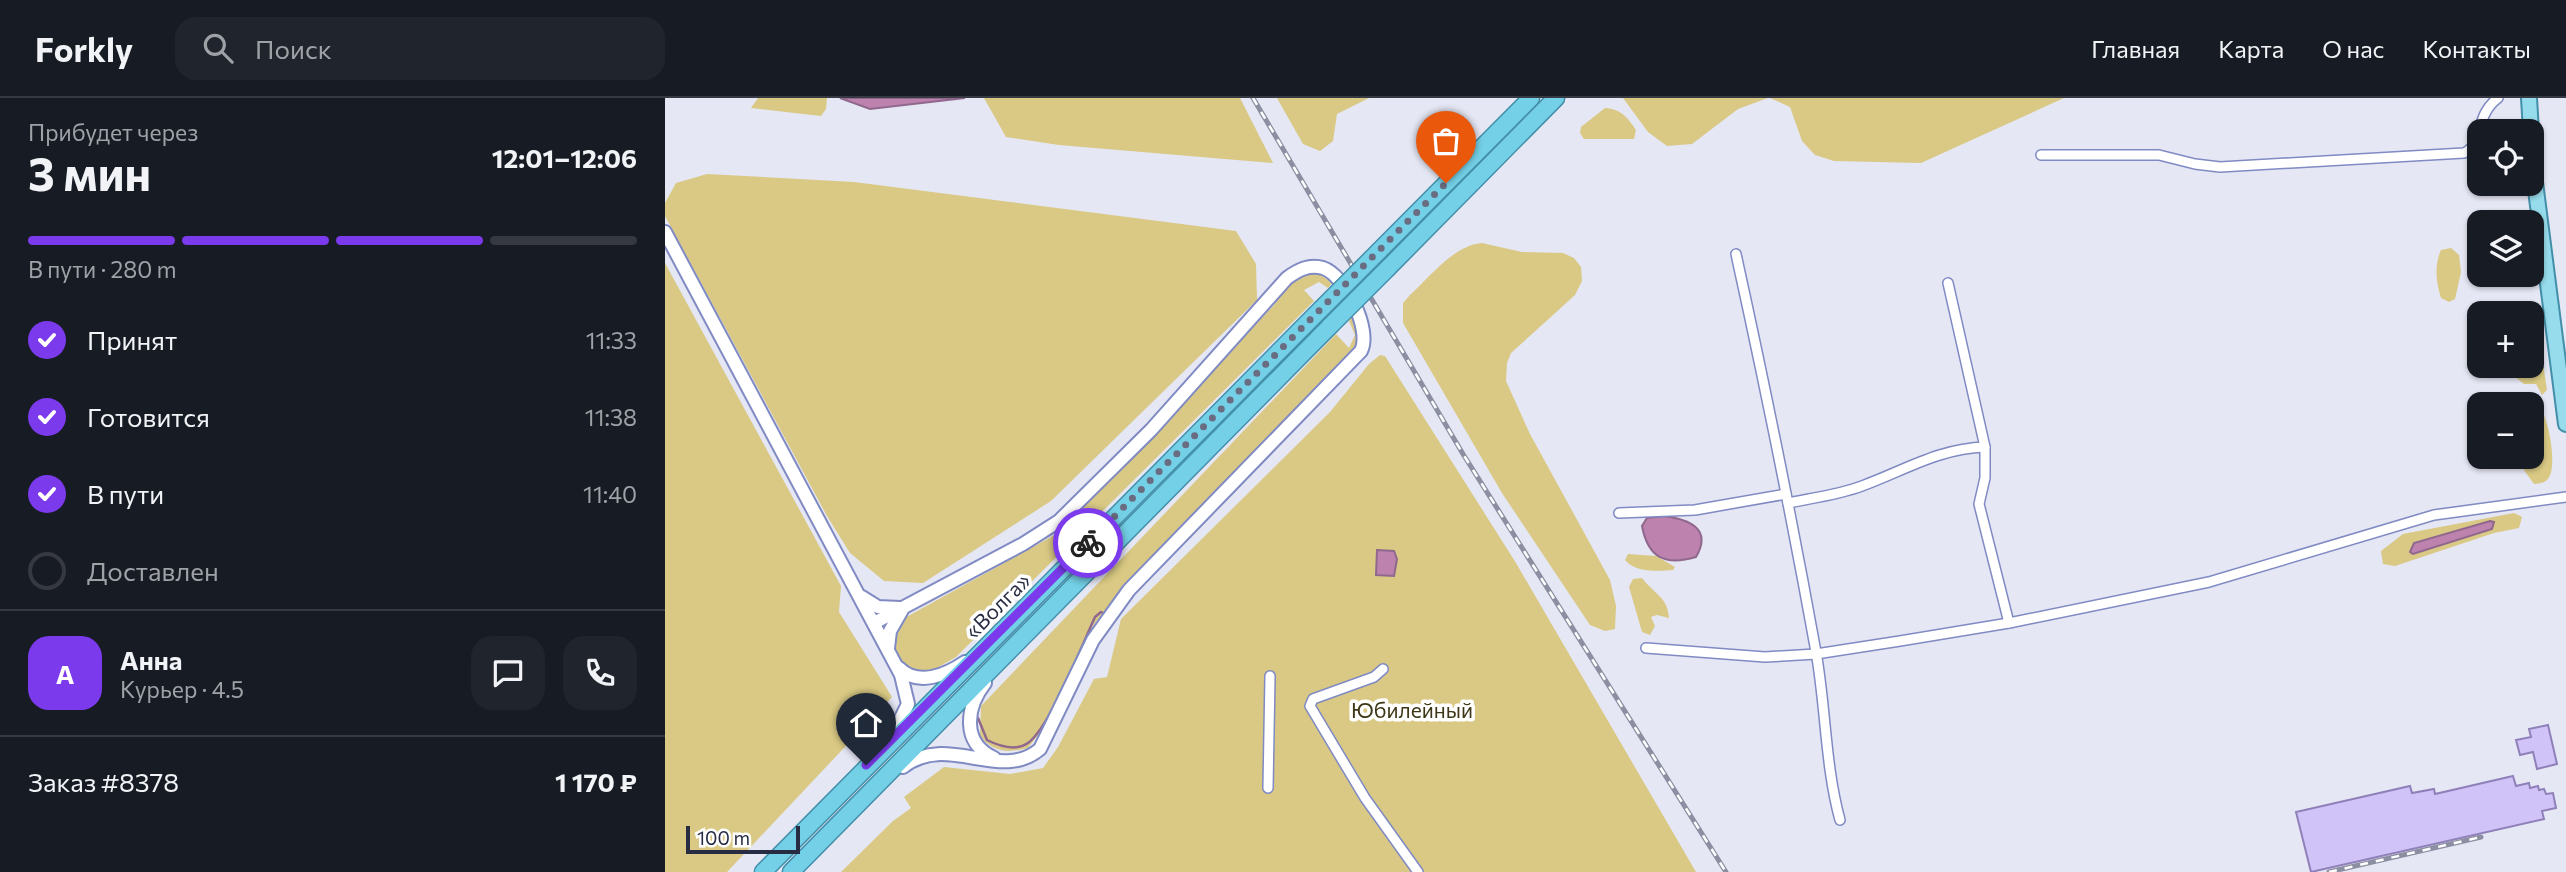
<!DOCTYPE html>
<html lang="ru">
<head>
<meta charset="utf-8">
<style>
	:root { --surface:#171b24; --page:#20242c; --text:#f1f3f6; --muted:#9ea1a6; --line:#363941; --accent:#7c3aed }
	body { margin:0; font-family:Commissioner,sans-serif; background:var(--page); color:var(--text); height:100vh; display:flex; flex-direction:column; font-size:26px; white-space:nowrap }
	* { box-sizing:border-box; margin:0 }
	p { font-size:23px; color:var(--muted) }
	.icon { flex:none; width:38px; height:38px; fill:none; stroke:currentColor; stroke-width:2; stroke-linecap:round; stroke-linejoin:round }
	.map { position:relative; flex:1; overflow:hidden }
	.sheet { display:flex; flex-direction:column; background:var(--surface); width:665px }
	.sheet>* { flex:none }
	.controls { position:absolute; left:1802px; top:21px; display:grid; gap:14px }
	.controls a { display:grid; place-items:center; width:77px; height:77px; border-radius:14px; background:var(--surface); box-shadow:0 2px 5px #0004; font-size:35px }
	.scale { position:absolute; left:21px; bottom:18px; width:114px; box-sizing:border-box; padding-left:7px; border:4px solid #282c43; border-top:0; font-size:19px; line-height:24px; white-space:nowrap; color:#282c43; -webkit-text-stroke:5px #fff; paint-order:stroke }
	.pin { position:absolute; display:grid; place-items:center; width:60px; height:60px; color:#fff; margin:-72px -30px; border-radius:50% 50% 50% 0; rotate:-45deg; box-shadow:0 0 7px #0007 }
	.pin .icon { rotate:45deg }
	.courier { position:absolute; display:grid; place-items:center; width:70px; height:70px; margin:-35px; border:5px solid #7c3aed; border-radius:50%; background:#fff; color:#222; box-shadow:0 2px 9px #0007 }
	.headline em { font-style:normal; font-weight:700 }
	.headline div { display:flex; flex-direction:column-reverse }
	.headline { display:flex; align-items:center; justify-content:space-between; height:119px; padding:0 28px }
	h1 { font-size:46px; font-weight:700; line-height:52px }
	.bar { display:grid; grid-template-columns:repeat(4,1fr); gap:10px 7px; align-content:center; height:84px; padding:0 28px }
	.bar i { height:9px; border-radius:5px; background:var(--line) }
	.bar .selected { background:var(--accent) }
	.bar p { grid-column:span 4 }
	.line { display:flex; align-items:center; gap:18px; padding:0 28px; border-top:2px solid var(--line) }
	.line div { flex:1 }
	.round { display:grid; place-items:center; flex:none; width:74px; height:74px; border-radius:21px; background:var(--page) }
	ol { padding:0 28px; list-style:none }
	li { display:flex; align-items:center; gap:21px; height:77px }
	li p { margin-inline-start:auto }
	li .icon { padding:7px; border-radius:50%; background:var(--accent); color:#fff; stroke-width:4 }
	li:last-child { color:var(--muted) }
	li i { width:38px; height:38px; border:4px solid var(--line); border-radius:50% }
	header { display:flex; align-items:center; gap:42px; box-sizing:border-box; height:98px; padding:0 35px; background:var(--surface); border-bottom:2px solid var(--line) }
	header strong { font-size:33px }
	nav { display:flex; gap:38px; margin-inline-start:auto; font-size:24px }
	.search { width:490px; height:63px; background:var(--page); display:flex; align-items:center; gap:18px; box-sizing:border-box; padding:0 24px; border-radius:21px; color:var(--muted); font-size:26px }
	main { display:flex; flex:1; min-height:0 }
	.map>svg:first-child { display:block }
	.green { fill:#d9c984; fill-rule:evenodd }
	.water { fill:#bd82ad; stroke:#90688d; stroke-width:2 }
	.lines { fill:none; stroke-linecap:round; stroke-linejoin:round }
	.stream { stroke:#90688d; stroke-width:2.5 }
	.building { fill:#d0c3f7; stroke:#8f80b9; stroke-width:2 }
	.minor-casing { stroke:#808ac3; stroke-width:12 }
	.secondary-casing { stroke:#808ac3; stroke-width:16 }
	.primary-casing { stroke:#438fa9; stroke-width:18 }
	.trunk-casing { stroke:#438fa9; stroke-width:19 }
	.minor { stroke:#fff; stroke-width:9 }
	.secondary { stroke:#fff; stroke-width:12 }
	.primary { stroke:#97dcec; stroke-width:14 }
	.trunk { stroke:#74d0e6; stroke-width:16 }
	.rail-casing { stroke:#8c8fa1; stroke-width:5 }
	.rail { stroke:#fff; stroke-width:2.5; stroke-dasharray:8; stroke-linecap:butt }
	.trunk-bridge-casing { stroke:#438fa9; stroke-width:19; stroke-linecap:butt }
	.trunk-bridge { stroke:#74d0e6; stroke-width:16 }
	.done { stroke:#6a6d81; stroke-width:7; stroke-dasharray:0 12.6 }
	.route { stroke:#7c3aed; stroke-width:9 }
	.labels { text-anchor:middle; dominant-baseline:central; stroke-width:7; stroke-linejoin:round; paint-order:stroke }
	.street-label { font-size:21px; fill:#282c43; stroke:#fff }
	.park-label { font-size:21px; fill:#3e3717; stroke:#fff }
</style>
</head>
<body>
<header>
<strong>Forkly</strong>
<div class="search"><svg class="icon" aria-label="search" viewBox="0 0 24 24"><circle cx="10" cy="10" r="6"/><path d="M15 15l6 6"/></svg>Поиск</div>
<nav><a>Главная</a><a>Карта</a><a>О нас</a><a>Контакты</a></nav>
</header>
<main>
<section class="sheet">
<div class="headline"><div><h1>3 мин</h1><p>Прибудет через</p></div><em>12:01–12:06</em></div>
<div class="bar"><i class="selected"></i><i class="selected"></i><i class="selected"></i><i></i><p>В пути · 280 m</p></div>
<ol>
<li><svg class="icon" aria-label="check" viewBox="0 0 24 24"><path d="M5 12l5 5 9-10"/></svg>Принят<p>11:33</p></li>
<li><svg class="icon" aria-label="check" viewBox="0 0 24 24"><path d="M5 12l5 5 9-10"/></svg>Готовится<p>11:38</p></li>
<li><svg class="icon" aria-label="check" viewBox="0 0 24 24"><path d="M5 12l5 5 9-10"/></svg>В пути<p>11:40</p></li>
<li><i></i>Доставлен</li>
</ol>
<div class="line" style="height:126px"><b class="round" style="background:var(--accent);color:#fff">А</b><div><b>Анна</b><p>Курьер · 4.5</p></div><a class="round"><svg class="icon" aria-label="chat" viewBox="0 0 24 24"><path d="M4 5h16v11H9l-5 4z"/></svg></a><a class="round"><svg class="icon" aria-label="phone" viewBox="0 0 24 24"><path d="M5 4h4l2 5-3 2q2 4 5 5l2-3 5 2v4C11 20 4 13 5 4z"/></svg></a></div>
<div class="line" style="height:91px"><div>Заказ #8378</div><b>1 170 ₽</b></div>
</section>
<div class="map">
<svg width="1901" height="774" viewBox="0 0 1901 774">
	<rect width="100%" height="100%" fill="#e5e7f4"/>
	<g class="green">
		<path d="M93,0H162L161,11L156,18L86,10Z"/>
		<path d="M319,0H575L608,65L394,47L341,39Z"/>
		<path d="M612,0H704L672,16L668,43L655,53L638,46Z"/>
		<path d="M958,0H1103L1073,11L1027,46L1002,48L983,34Z"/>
		<path d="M1105,0H1399L1256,65L1169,63L1150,57L1137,43L1125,9Z"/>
		<path d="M940,10C956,11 962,19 971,32L969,41H919L915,35L916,29Z"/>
		<path d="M42,76L189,84L571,133L591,166L592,202L386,403L258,485L219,483L185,455L162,418L0,118V105L11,85Z"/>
		<path d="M817,145L857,154L898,155L909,160L916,169L917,183L910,197L846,255L842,265L841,283L865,336L945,482L951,508L950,531L940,533L925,527L837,395L738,225V205L745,197C765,179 789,147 817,145Z"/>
		<path d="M1786,150L1794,157L1796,174L1790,201L1784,204L1776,200C1771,184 1769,168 1776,152Z"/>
		<path d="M0,165L176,488L174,514L227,599L62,774H0Z"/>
		<path d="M645,175L656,177L667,185L663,190L654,184L639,192L649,203L291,559L265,574C235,574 221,548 236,522L395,434L609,207L623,187Z"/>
		<path d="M687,219L693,242L689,253L459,489L427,529L379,629L363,650C343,655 329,655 315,638L316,608L671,236L684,250L690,237L684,223Z"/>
		<path d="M1868,225L1874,239L1882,292L1877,297L1871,286H1859L1836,268H1867Z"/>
		<path d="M715,257L720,258L851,465L1031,774H176L228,723L246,710L239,699L279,669L345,676L378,670L393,649L429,581L442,579L456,521L665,314L704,266Z"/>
		<path d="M1873,309C1884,316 1892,368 1884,379C1881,385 1876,385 1869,386L1859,372V359H1867V311Z"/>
		<path d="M1849,415L1857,419L1854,430L1829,435L1730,468L1718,466L1716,453L1738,436ZM1825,423L1802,437L1748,456L1750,445Z"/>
		<path d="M963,456L991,458L1010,469L1008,472C992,473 971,475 960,462Z"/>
		<path d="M977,480C989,496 1003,499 1004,520L992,517L986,519L990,528L985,537L977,534L964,489L968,481Z"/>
	</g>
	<g class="water">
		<path d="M175,0H300L205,11Z"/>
		<path d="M998,418C1023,421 1048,430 1031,459C1000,468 983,460 977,428L982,420Z"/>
		<path d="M1825,423L1829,424L1827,431L1748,456L1745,454L1749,445Z"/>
		<path d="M712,452L729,453L732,461L729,478L711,477Z"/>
	</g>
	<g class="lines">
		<path class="stream" d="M313,620L322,642C334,648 350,654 363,645C385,629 417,547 430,519L436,514L440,516"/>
	</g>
	<g class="building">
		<path d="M1883,627L1892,666L1872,671L1868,654L1855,657L1851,642L1866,639L1864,631Z"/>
		<path d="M1848,678L1851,688L1864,685L1865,690L1873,688L1874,692L1879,691L1881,696L1888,695L1891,710L1877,713L1879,721L1646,774L1631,714L1745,688L1747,695L1769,691L1770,696Z"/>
	</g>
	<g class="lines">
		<g class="minor-casing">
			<g id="minor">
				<path d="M1376,57H1494L1530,66L1555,69L1799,55C1821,44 1808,19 1833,0"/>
				<path d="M1071,156C1100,288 1127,421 1151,554C1161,610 1160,667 1175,722"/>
				<path d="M1283,185L1320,349V380L1314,406L1344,525"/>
				<path d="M1123,405C1147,400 1173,397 1197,388C1238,373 1275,350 1320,349"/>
				<path d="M954,415L1030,412L1121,396"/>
				<path d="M981,550L1100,559L1151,556L1235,543L1344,525L1544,484L1769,417L1901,399"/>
				<path d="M718,571L709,579L648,601L645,608L700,700L753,774"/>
				<path d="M603,690L605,578"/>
			</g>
		</g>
		<g class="secondary-casing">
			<g id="secondary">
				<path d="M0,134L236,577L243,606L228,636"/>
				<path d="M197,499L213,509L235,510"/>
				<path d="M209,525L358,446L394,423L486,332L622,180C633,172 644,166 658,170C680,177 707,232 696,253L464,492L428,542L375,651C335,685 282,634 238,669"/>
				<path d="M223,550L225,533L237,512"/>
				<path d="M234,570C253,589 281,577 300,564"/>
				<path d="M320,585C301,609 296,645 329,660"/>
			</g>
		</g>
		<g class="primary-casing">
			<g id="primary">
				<path d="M1864,0L1866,33"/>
				<path d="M1867,61L1901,326"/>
			</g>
		</g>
		<g class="trunk-casing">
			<g id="trunk">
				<path d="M713,154L866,0"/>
				<path d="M723,170L891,0"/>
				<path d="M98,774L656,211"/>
				<path d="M126,774L665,228"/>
			</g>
		</g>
		<use href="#minor" class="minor"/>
		<use href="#secondary" class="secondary"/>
		<use href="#primary" class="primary"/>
		<use href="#trunk" class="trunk"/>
		<g class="rail-casing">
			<g id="rail">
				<path d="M588,0L798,356L1061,774"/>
				<path d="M1664,774L1816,739"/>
			</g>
		</g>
		<use href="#rail" class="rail"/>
		<g class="trunk-bridge-casing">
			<g id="trunk-bridge">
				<path d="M656,211L713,154"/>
				<path d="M665,228L723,170"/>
			</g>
		</g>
		<use href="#trunk-bridge" class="trunk-bridge"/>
	</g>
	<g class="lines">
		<path class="done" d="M423,445L781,85"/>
		<path class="route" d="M201,667L423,445"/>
	</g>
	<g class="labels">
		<g class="street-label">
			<text transform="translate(332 507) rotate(-45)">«Волга»</text>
		</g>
		<g class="park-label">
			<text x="747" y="611">Юбилейный</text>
		</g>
	</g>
</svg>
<div class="controls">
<a><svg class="icon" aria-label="locate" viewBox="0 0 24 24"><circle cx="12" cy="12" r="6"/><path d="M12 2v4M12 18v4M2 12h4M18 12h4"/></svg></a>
<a><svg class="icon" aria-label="layers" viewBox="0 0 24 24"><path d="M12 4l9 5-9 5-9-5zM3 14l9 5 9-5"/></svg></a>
<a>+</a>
<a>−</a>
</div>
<div class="scale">100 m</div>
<div class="pin" style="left:781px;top:85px;background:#ea580c"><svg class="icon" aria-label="bag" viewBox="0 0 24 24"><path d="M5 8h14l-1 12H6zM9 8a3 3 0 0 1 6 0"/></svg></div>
<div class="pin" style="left:201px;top:667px;background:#1f2937"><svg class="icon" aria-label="home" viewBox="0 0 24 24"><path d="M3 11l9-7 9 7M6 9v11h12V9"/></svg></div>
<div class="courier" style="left:423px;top:445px"><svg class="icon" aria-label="bike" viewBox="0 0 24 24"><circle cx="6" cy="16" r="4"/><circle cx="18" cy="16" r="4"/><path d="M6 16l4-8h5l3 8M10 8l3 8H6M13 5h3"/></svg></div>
</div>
</main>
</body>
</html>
